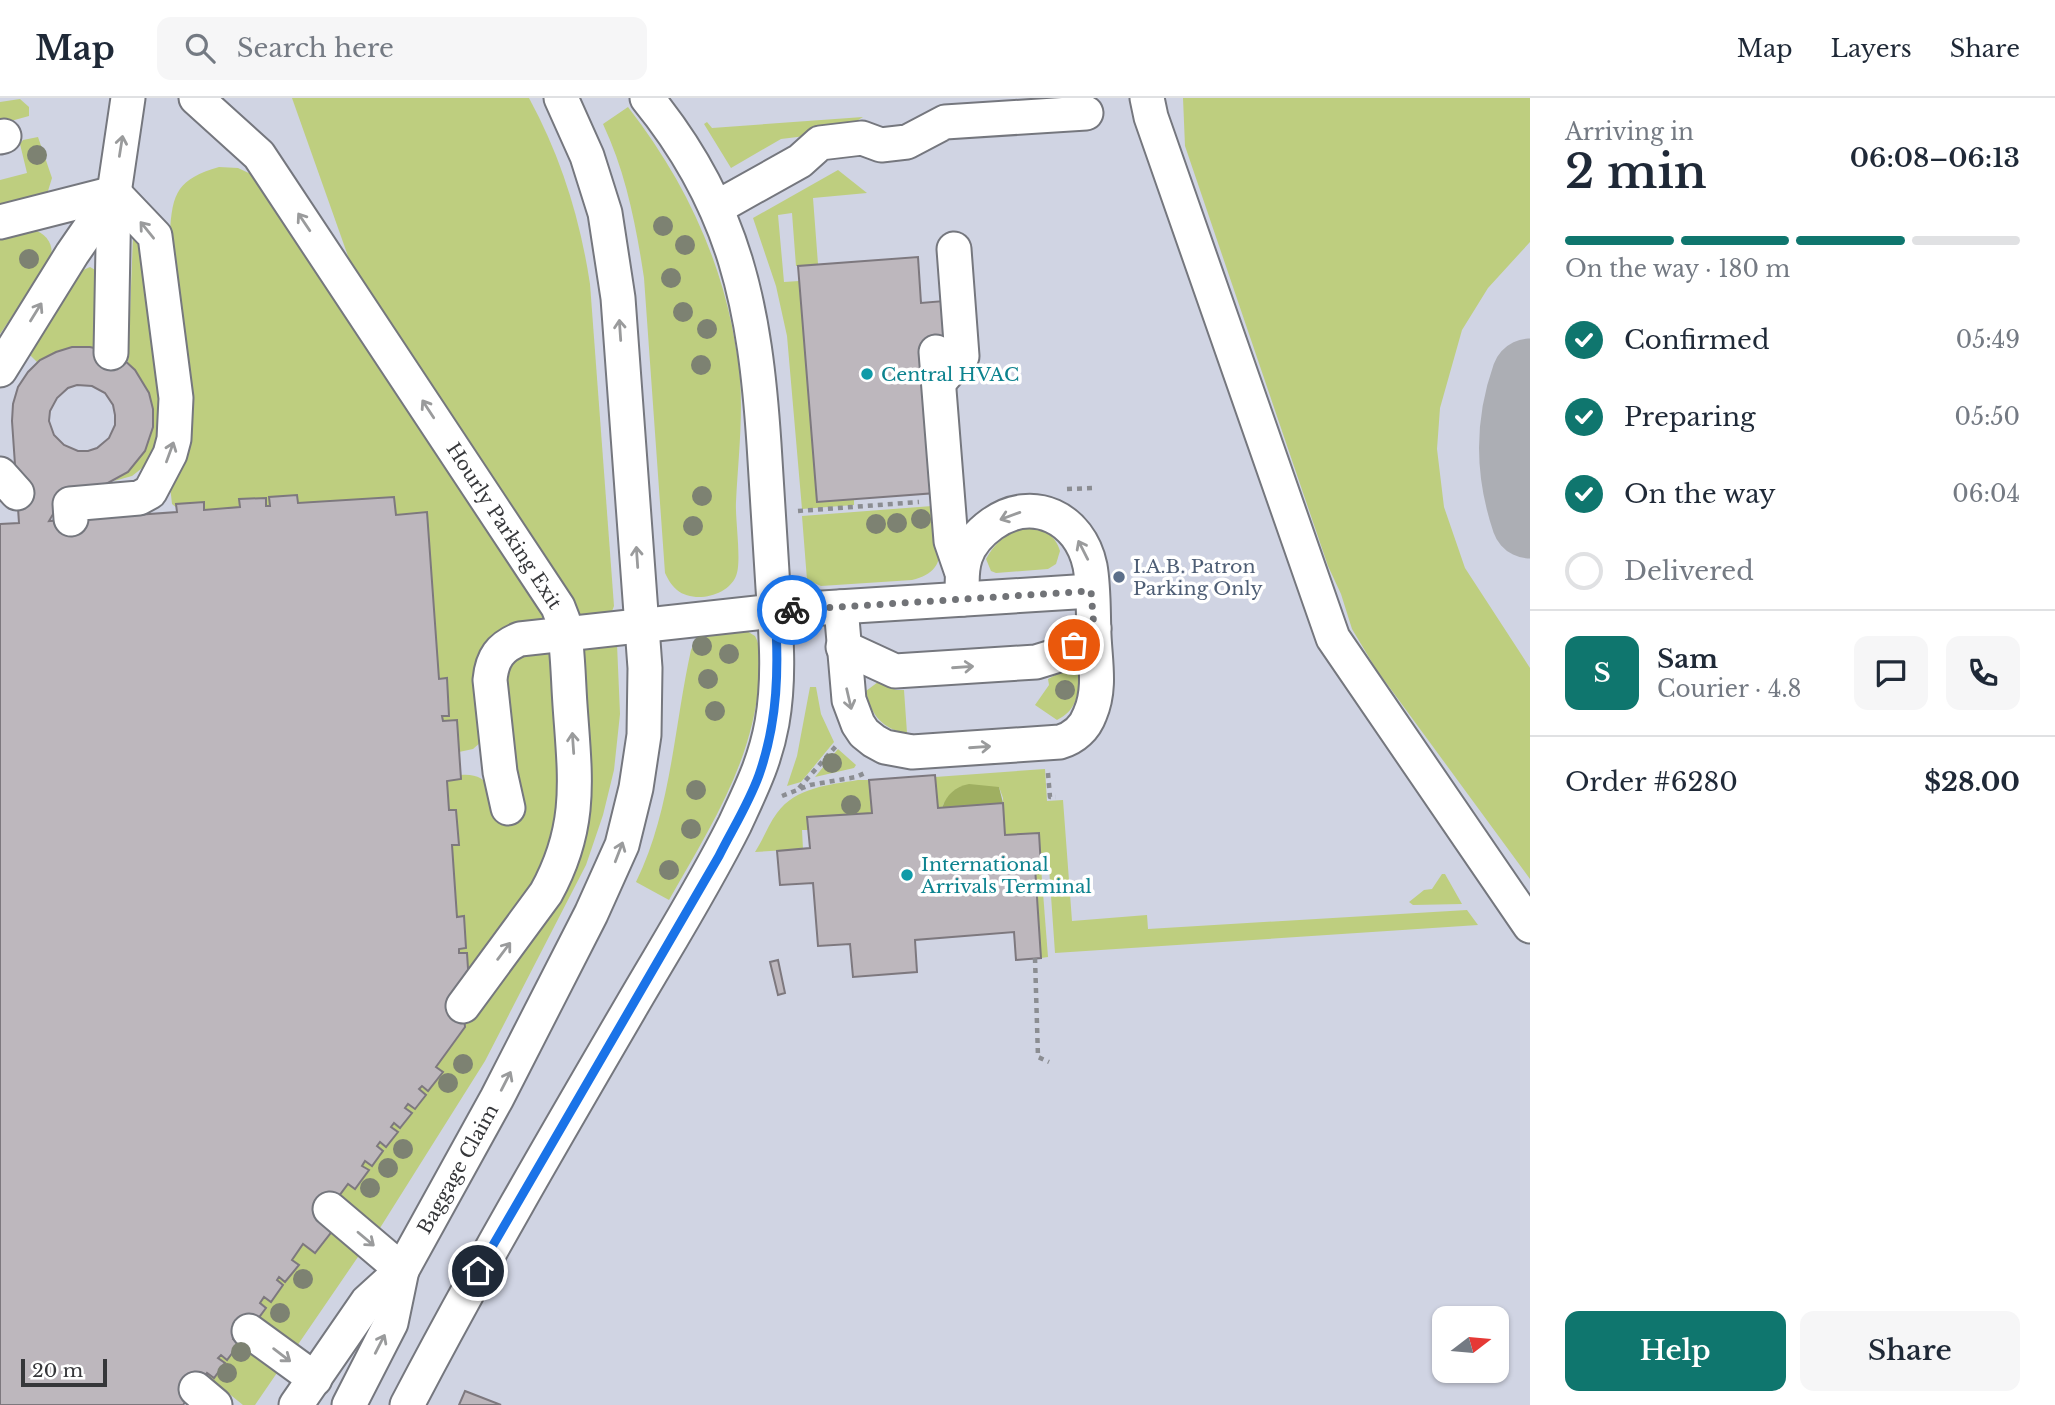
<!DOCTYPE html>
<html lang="en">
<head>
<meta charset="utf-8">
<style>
	:root { --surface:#fff; --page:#f6f6f7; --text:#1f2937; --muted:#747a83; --line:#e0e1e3; --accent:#0f766e }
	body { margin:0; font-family:"Libre Baskerville",serif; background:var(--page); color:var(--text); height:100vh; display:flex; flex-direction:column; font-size:26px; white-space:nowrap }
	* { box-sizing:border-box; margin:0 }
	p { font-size:23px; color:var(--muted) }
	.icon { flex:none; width:38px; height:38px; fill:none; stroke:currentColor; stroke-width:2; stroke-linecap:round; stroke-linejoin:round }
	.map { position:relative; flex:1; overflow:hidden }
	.sheet { display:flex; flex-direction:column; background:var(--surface); width:525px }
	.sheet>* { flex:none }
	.needle { width:46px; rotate:74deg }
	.buttons { position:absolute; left:1432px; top:1208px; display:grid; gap:14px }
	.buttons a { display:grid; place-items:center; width:77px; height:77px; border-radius:14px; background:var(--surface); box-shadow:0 2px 5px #0004; font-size:35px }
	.scale { position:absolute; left:21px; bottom:18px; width:86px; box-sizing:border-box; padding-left:7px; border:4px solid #36373a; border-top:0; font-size:19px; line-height:24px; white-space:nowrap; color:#36373a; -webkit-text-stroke:5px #fff; paint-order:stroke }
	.pin { position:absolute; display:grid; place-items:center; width:60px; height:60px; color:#fff; margin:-30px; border:4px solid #fff; border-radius:50%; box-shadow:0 2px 7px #0007 }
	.courier { position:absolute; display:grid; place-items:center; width:70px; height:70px; margin:-35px; border:5px solid #1a73e8; border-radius:50%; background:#fff; color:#222; box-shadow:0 2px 9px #0007 }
	.head em { font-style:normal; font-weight:600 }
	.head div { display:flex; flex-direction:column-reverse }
	.head { display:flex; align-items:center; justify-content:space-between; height:119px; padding:0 35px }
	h1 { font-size:46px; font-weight:600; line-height:52px }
	.bar { display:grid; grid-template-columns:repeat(4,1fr); gap:10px 7px; align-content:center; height:84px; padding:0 35px }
	.bar i { height:9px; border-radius:5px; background:var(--line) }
	.bar .current { background:var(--accent) }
	.bar p { grid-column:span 4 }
	.line { display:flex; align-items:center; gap:18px; padding:0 35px; border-top:2px solid var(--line) }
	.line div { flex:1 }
	.round { display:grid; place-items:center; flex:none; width:74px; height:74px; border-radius:14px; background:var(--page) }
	ol { padding:0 35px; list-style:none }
	li { display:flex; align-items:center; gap:21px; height:77px }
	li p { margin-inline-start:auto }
	li .icon { padding:7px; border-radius:50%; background:var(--accent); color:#fff; stroke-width:4 }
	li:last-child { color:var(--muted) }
	li i { width:38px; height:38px; border:4px solid var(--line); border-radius:50% }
	.cta { display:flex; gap:14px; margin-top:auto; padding:14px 35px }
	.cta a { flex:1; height:80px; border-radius:14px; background:var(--accent); color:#fff; font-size:28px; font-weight:600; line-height:80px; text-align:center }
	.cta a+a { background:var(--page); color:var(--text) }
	header { display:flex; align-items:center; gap:42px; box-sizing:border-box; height:98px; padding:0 35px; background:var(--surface); border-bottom:2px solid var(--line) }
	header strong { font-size:33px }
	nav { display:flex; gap:38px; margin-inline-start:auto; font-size:24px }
	.search { width:490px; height:63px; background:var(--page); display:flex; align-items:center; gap:18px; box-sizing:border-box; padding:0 24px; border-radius:14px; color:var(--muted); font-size:26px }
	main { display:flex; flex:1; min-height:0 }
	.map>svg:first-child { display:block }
	.built { fill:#d0d4e3; fill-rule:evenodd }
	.green { fill:#bece7f }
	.forest { fill:#9faf61 }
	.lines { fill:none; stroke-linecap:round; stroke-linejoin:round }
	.taxiway { stroke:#acaeb4; stroke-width:77 }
	.building { fill:#bdb7bd; stroke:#7d787e; stroke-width:2; fill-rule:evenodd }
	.minor-casing { stroke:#75777e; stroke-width:37 }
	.path { stroke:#8b8d92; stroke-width:4.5; stroke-dasharray:5 5; stroke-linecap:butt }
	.minor { stroke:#fff; stroke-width:33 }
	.tree { fill:#7d8272 }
	.oneway { stroke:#9a9b9c }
	.done { stroke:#717377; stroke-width:7; stroke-dasharray:0 12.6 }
	.route { stroke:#1a73e8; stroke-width:9 }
	.culture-dot { fill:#0f9aa8; stroke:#fff; stroke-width:2.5 }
	.service-dot { fill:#5c6f8a; stroke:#fff; stroke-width:2.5 }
	.labels { text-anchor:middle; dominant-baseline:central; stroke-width:7; stroke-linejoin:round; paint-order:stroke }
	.culture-label { font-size:19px; fill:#0d838f; stroke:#fff; text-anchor:start }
	.street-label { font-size:19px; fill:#36373a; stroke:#fff }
	.service-label { font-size:19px; fill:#4e5e75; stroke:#fff; text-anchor:start }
</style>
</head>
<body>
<header>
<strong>Map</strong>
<div class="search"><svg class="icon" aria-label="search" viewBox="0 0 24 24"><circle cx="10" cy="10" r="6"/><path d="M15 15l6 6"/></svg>Search here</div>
<nav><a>Map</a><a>Layers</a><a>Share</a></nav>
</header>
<main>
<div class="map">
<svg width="1530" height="1307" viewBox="0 0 1530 1307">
	<rect width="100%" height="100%" fill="#dfe2e9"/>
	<path class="built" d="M0,0H1530V1307H0ZM1444,1220H1496V1272H1444Z"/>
	<g class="green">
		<path d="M292,0H529C561,59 580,120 590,186L614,508L611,516L579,518L354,175Z"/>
		<path d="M1183,0H1530V144L1488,190L1462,232L1440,310L1437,351L1444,409L1465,470L1530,570V781L1376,571L1352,531L1341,496L1328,468L1185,48Z"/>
		<path d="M20,1L29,9V18L0,26V4Z"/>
		<path d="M628,9C679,75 715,146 732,228C735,246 739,263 740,281C743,322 738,363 736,404C735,422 742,464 736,478C728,498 694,506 677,492C671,487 668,481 665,475L644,180C636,127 626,75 603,26Z"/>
		<path d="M863,19L838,34L781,41L731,70L704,26L707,24L712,30Z"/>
		<path d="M38,39L52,80L48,93L0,111V82L27,75L20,46L23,42Z"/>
		<path d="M219,69L238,70L253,77L547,522L525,526L481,644L473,651L459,654L457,622L443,623L442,618L449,617L447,581H439L427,414L396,417L394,399L298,405L297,397L270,399V408H266V400L240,401V409L204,412V404L177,410L172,406L170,388L190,341L193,317L170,136C172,94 178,81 219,69Z"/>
		<path d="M838,72L867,95L813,100L818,166L796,168L792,115L778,117L784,184L799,183L817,404L854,401V407L802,411L787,238L776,188L753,120Z"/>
		<path d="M32,131C47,136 54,146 51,161L0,236V138Z"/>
		<path d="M133,139H138L163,318L155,352L146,367L132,378L114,383C160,356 167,302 128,265Z"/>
		<path d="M90,169L97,173L96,250C74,246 56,252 38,265L27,254L81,173Z"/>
		<path d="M932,408C938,438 954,473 912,482L821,488L807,482L802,418Z"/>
		<path d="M1027,430C1043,431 1055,436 1060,453L1056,466L1048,471L996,475L991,473L986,461C995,444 1008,434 1027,430Z"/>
		<path d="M745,532L755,538C762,551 760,565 759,580C754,663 709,731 669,802L636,784C671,713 674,629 691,552C700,531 725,534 745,532Z"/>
		<path d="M617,546L620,616L614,672L603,717L586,767L485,963L380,1130L376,1132L336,1103L348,1086L355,1091L369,1073L362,1068L365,1063L372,1068L383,1054L377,1048L380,1044L387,1049L397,1035L391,1029L394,1025L401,1030L412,1015L405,1010L408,1006L415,1011L426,997L419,991L422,988L428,993L442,974L436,969L465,930V925L557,804L581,549Z"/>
		<path d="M552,551L563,701L540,779L468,879L467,855H459V851L466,850L464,819H457L452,747L459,746L456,712H449L447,683L461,681V677C492,675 491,696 499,720L524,714L512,662L504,582L514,559Z"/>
		<path d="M1068,570L1079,575C1079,596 1077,612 1057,622L1035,607L1049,587L1048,581Z"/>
		<path d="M878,584L896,592H904L907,635C883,632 870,616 866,593Z"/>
		<path d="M810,589H816L821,616L834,644L801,684L787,688L797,658Z"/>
		<path d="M838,651L856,667L854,670L815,679Z"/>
		<path d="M1045,671L1047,703L1063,702L1072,823L1147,817L1148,831L1467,812L1478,827L1055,855L1048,755H1040L1039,735L1005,737L1003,700L999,689L944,705L942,710H938L935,679Z"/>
		<path d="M858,682H869L872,715L807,719L808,732H802L803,751L755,754C763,742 768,727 777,715C796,689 829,687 858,682Z"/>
		<path d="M1035,769H1041L1048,859L1041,860Z"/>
		<path d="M1442,776H1445L1462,806L1413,807L1409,804L1424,792L1432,791Z"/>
		<path d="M333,1133L362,1153L297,1248L256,1223L266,1210L260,1205L264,1199L271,1204L283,1188L277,1182L279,1179L286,1184L298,1167L292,1162L303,1146L315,1155Z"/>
		<path d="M235,1237L281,1269L255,1307H243L206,1277L207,1275L214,1280L225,1265L218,1260L221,1257L227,1262L239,1246L233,1241Z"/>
	</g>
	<path class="forest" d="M969,686L999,689L1003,705L942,710C947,696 955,689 969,686Z"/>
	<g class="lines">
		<path class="taxiway" d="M1530,279C1513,327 1514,375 1530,422"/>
	</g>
	<g class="building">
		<path d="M918,159L921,205L944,203L948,253L936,395L817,404L798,168Z"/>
		<path d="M72,249H90L107,253L122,260L135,272L149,295L153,311V329L145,353L128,374L106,386L80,390L69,389L49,423L177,414L176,406L204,404V412L240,409L239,401L266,400V408H270L269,399L297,397L298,405L394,399L396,417L427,414L439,581L447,580L449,618H442L443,623L457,622L461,681L447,683L449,712H456L459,747H452L457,819L464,818L466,850L459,851V855H467L469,886L463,908L465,929L436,969L443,974L428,993L422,988L419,991L426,997L415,1011L408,1006L405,1010L412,1015L400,1030L394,1025L391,1029L398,1034L386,1049L380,1044L377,1048L383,1053L372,1068L365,1063L362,1068L369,1072L355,1091L348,1086L322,1121L333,1132L315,1155L303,1146L292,1162L299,1167L285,1184L279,1179L277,1182L283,1187L271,1204L264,1199L260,1205L266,1210L249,1233L235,1237L233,1241L239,1246L227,1262L221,1257L218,1260L225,1265L214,1280L207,1275L183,1307H0V426L19,425L12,323L13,306L18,289L28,274L40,262L56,254ZM77,287L92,288L105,295L113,307L115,317V327L109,340L97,350L88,353H78L64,347L54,337L49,323L50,313L57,300L68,290Z"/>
		<path d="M935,677L938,710L1003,705L1005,737L1039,735L1041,769H1035L1041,860L1016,862L1014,834L915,842L917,874L853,879L850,846L818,848L813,785L780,787L777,753L810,750L807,719L872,715L869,682Z"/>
		<path d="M778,862L785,895L778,897L770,864Z"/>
		<path d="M465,1293L501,1307H459Z"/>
	</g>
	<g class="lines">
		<g class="minor-casing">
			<g id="minor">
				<path d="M196,0L259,57L558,509L563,522C568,550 568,579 570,607C575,679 583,728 546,795L463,908"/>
				<path d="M1147,0L1151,19L1333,540L1530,828"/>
				<path d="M0,39L4,38"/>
				<path d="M716,110L800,63L820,45L862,40L881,47L907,44L945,24L1086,15"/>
				<path d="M0,124L114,95"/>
				<path d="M936,254L951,443L961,472"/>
				<path d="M111,255L114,95L128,0"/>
				<path d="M0,272L72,156L114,95"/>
				<path d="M939,284L962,258L954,151"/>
				<path d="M0,376L17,395"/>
				<path d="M71,421L70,406L139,400L150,394L170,356L174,341L176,300L155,138L114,95"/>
				<path d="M841,509L849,602L858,626L864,635L874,643L885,649L912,654L1060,644C1074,640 1085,630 1090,616C1101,591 1095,563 1094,537C1093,515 1094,490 1090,468C1080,420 1033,397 992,426C963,447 960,468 963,501"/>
				<path d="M843,549L895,573L1036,564L1062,556L1094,530"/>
				<path d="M508,710L500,674L490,582C492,560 500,549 520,541L775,513L1091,493"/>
				<path d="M330,1111L402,1172"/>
				<path d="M249,1233L315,1281"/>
				<path d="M196,1291L215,1307"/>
				<path d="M296,1307L367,1204L402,1172L497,1000L591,816L622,747L636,690L644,637L645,570L618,200L605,115L587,58L561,0"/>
				<path d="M349,1307L391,1225L402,1172"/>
				<path d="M407,1307C478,1171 555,1039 632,907C667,847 704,788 735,726C751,691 765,664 772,625C780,580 776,535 773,490C770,442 767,394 764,346C755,210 736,109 647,0"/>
			</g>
		</g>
		<g class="path">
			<path d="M1067,391L1094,390"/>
			<path d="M798,413L919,404"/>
			<path d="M1048,675L1050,699H1056"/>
			<path d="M799,690L837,647"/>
			<path d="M782,698L810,687L856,679L867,674"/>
			<path d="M1035,860L1038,959L1049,964"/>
		</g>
		<use href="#minor" class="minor"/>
	</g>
	<g class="tree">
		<circle cx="37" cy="57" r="10"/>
		<circle cx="663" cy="128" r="10"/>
		<circle cx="685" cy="147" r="10"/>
		<circle cx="29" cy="161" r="10"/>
		<circle cx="671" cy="180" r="10"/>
		<circle cx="683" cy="214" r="10"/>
		<circle cx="707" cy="231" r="10"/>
		<circle cx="701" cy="267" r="10"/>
		<circle cx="702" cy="398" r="10"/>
		<circle cx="921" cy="421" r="10"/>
		<circle cx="897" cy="425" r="10"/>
		<circle cx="876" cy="426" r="10"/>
		<circle cx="693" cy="428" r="10"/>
		<circle cx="702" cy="548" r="10"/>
		<circle cx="729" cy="556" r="10"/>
		<circle cx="708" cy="581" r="10"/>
		<circle cx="1065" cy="592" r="10"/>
		<circle cx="715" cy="613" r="10"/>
		<circle cx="832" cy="665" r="10"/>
		<circle cx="696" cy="692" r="10"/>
		<circle cx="851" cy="707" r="10"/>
		<circle cx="691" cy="731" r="10"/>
		<circle cx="669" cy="772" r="10"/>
		<circle cx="463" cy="966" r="10"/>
		<circle cx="448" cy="985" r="10"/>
		<circle cx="403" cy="1051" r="10"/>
		<circle cx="388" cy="1070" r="10"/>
		<circle cx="370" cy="1090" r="10"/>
		<circle cx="303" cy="1181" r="10"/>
		<circle cx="280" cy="1215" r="10"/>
		<circle cx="241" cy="1254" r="10"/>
		<circle cx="227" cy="1275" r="10"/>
	</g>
	<defs><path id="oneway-shaft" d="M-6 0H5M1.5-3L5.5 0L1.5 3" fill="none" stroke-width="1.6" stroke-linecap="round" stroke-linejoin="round" transform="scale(1.75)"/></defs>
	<g class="oneway">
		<use href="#oneway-shaft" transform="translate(121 48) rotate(-81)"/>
		<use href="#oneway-shaft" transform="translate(304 124) rotate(-124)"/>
		<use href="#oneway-shaft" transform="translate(147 132) rotate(-129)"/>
		<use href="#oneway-shaft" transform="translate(36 214) rotate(-58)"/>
		<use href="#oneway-shaft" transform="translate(620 232) rotate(-94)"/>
		<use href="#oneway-shaft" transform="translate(428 311) rotate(-123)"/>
		<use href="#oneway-shaft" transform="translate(170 354) rotate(-70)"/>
		<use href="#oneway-shaft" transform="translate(1010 418) rotate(160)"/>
		<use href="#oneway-shaft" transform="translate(1083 452) rotate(-117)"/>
		<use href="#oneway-shaft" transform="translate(637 459) rotate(-94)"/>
		<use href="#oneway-shaft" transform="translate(963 569) rotate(-4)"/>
		<use href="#oneway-shaft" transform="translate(849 601) rotate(77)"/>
		<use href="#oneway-shaft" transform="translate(573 645) rotate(-94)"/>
		<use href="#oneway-shaft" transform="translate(980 649) rotate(-4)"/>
		<use href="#oneway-shaft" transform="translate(619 754) rotate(-69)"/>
		<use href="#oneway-shaft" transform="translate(504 853) rotate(-53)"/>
		<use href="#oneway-shaft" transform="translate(506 983) rotate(-63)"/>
		<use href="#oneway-shaft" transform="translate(366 1141) rotate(40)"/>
		<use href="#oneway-shaft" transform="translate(380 1246) rotate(-63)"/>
		<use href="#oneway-shaft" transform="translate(282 1257) rotate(37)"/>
	</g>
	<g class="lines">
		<path class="done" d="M792,512L1091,493L1094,530L1074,547"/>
		<path class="route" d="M478,1173L719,758C732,732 749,705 759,677C778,623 779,569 775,513L792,512"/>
	</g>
	<g class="culture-dot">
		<circle cx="867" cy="276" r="7"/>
		<circle cx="907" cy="777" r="7"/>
	</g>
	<circle class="service-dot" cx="1119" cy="479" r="7"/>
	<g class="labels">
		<g class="culture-label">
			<text x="881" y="276">Central HVAC</text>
			<text x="921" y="766">International<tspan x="921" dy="22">Arrivals Terminal</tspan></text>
		</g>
		<g class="street-label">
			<text transform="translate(504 428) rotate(57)">Hourly Parking Exit</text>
			<text transform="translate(458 1071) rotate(-61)">Baggage Claim</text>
		</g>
		<g class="service-label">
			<text x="1133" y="468">I.A.B. Patron<tspan x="1133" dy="22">Parking Only</tspan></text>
		</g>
	</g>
</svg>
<div class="buttons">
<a><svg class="needle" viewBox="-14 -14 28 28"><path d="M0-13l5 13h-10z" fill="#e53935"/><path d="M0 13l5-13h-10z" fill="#747a83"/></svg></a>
</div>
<div class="scale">20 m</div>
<div class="pin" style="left:1074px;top:547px;background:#ea580c"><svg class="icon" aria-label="bag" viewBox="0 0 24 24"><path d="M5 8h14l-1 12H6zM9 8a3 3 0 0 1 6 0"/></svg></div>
<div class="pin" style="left:478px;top:1173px;background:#1f2937"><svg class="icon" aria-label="home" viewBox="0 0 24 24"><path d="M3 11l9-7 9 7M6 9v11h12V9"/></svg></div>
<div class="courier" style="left:792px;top:512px"><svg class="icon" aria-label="bike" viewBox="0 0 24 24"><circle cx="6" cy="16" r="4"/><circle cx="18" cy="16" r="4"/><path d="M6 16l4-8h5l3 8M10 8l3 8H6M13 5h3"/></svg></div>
</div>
<section class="sheet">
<div class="head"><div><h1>2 min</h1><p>Arriving in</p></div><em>06:08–06:13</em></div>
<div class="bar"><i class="current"></i><i class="current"></i><i class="current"></i><i></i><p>On the way · 180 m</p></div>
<ol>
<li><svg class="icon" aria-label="check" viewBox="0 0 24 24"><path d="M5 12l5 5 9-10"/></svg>Confirmed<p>05:49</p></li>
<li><svg class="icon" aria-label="check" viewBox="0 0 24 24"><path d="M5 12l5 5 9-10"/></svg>Preparing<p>05:50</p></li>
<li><svg class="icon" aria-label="check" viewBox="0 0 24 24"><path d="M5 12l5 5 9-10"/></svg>On the way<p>06:04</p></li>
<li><i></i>Delivered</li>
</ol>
<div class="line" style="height:126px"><b class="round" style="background:var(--accent);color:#fff">S</b><div><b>Sam</b><p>Courier · 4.8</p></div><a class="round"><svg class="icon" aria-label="chat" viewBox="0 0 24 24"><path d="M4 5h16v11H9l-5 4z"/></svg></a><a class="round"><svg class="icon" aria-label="phone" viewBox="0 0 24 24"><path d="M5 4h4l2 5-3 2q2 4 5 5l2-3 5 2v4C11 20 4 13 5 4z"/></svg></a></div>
<div class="line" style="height:91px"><div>Order #6280</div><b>$28.00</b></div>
<div class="cta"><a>Help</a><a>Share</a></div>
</section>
</main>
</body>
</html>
